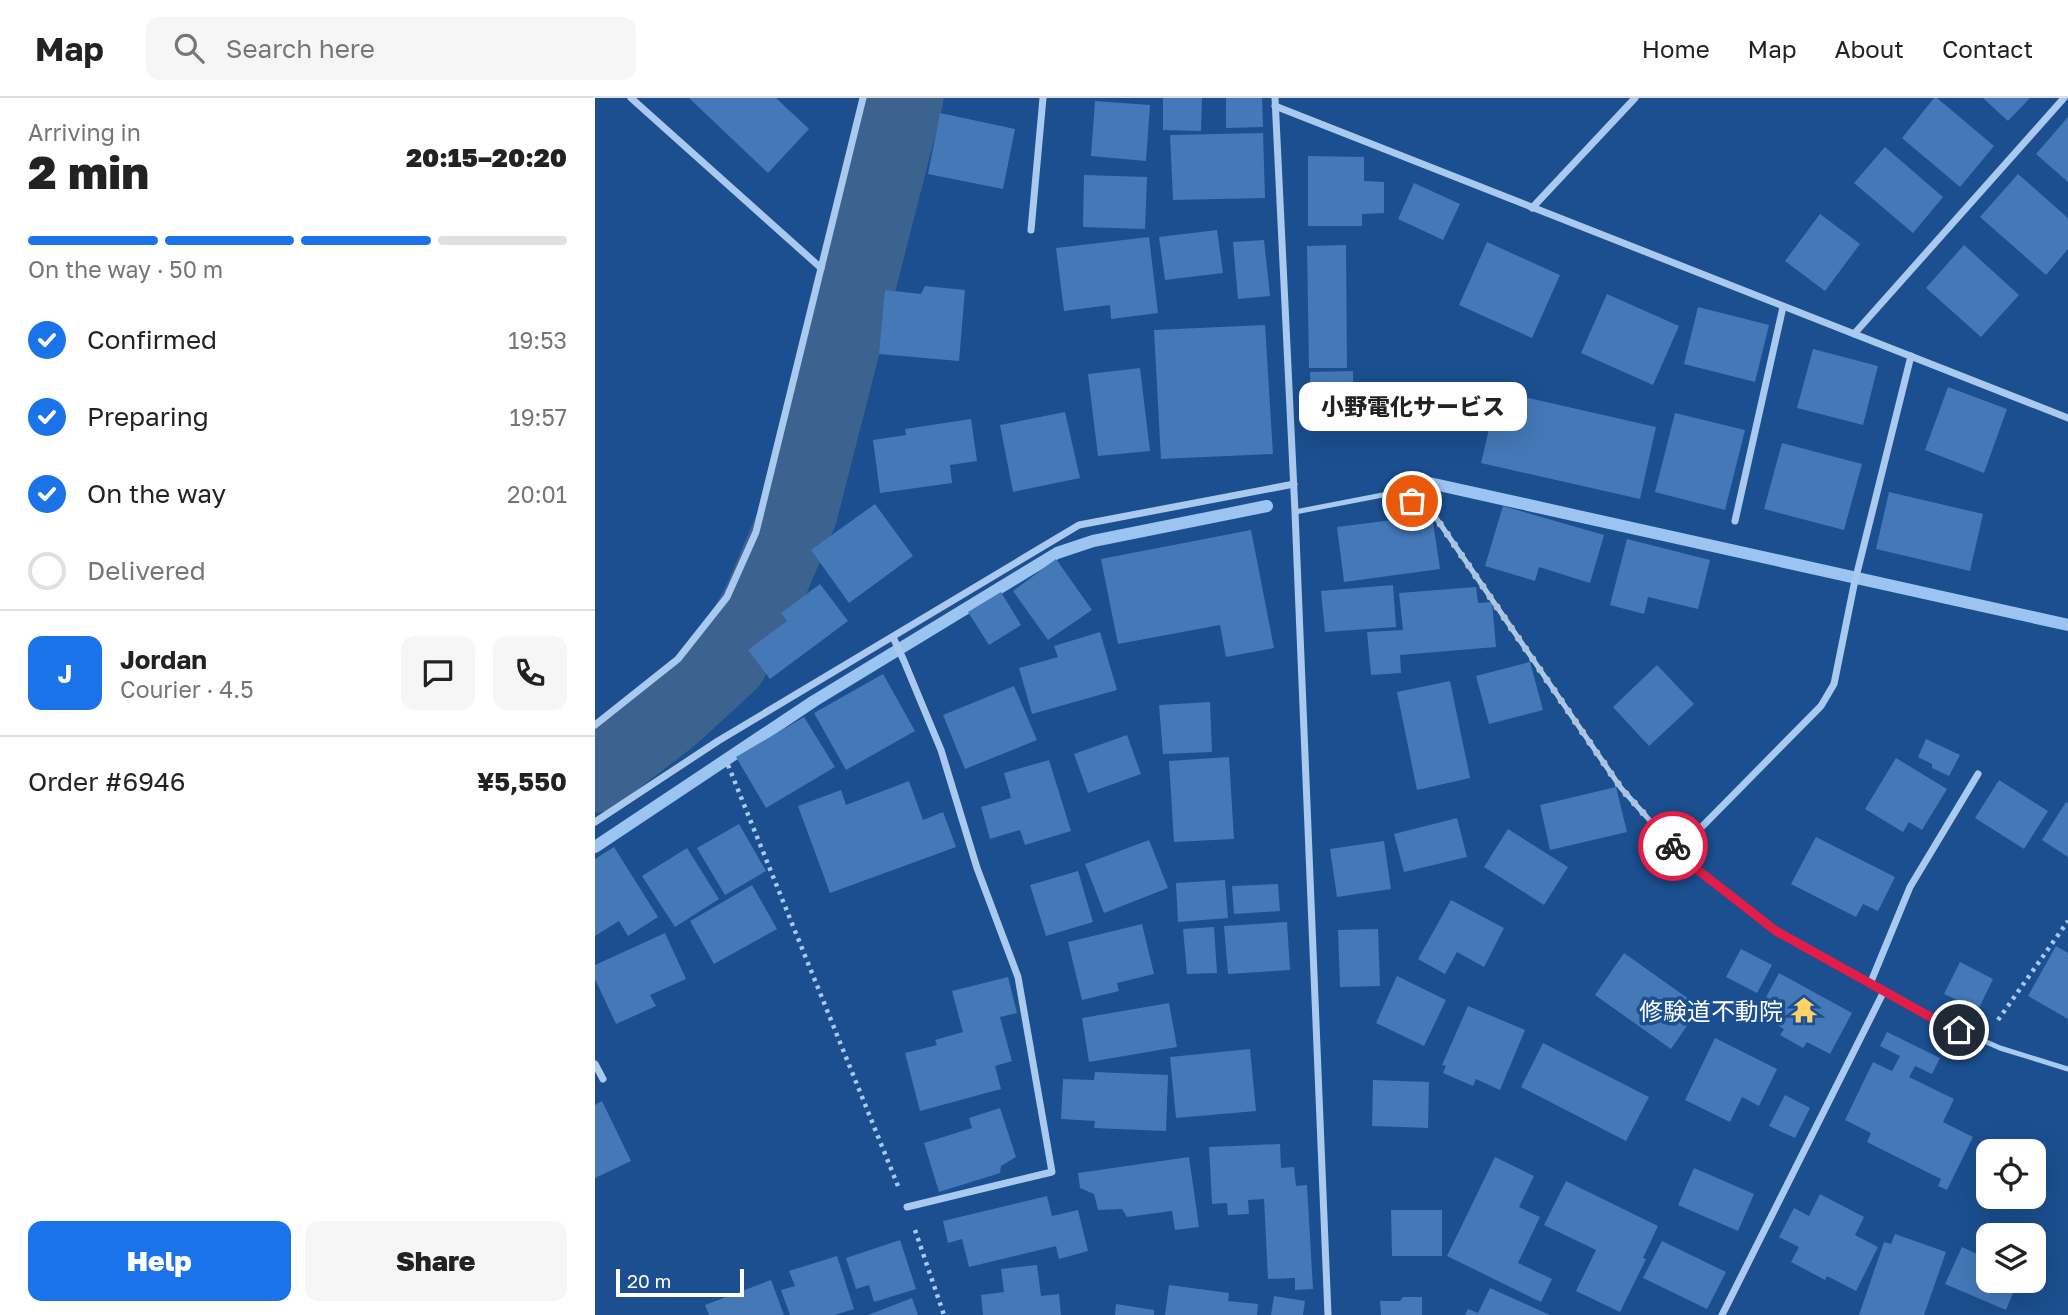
<!DOCTYPE html>
<html lang="en">
<head>
<meta charset="utf-8">
<style>
	:root { --surface:#fff; --page:#f6f6f6; --text:#222; --muted:#767676; --line:#e0e0e0; --accent:#1a73e8 }
	body { margin:0; font-family:"Golos Text","Noto Sans JP",sans-serif; background:var(--page); color:var(--text); height:100vh; display:flex; flex-direction:column; font-size:26px; white-space:nowrap }
	* { box-sizing:border-box; margin:0 }
	p { font-size:23px; color:var(--muted) }
	.icon { flex:none; width:38px; height:38px; fill:none; stroke:currentColor; stroke-width:2; stroke-linecap:round; stroke-linejoin:round }
	.map { position:relative; flex:1; overflow:hidden }
	.drawer { display:flex; flex-direction:column; background:var(--surface); width:595px }
	.drawer>* { flex:none }
	.tools { position:absolute; left:1381px; top:1041px; display:grid; gap:14px }
	.tools a { display:grid; place-items:center; width:70px; height:70px; border-radius:14px; background:var(--surface); box-shadow:0 7px 28px #0002; font-size:35px }
	.scale { position:absolute; left:21px; bottom:18px; width:128px; box-sizing:border-box; padding-left:7px; border:4px solid #fff; border-top:0; font-size:19px; line-height:24px; white-space:nowrap; color:#fff; -webkit-text-stroke:5px #1b4f8f; paint-order:stroke }
	.pin { position:absolute; display:grid; place-items:center; width:60px; height:60px; color:#fff; margin:-30px; border:4px solid #fff; border-radius:50%; box-shadow:0 2px 7px #0007 }
	.courier { position:absolute; display:grid; place-items:center; width:70px; height:70px; margin:-35px; border:5px solid #e11d48; border-radius:50%; background:#fff; color:#222; box-shadow:0 2px 9px #0007 }
	.bubble { position:absolute; height:49px; border-radius:14px; background:var(--surface); box-shadow:0 7px 28px #0002; font-size:23px; font-weight:800; line-height:49px; text-align:center }
	.headline em { font-style:normal; font-weight:800 }
	.headline div { display:flex; flex-direction:column-reverse }
	.headline { display:flex; align-items:center; justify-content:space-between; height:119px; padding:0 28px }
	h1 { font-size:46px; font-weight:800; line-height:52px }
	.bar { display:grid; grid-template-columns:repeat(4,1fr); gap:10px 7px; align-content:center; height:84px; padding:0 28px }
	.bar i { height:9px; border-radius:5px; background:var(--line) }
	.bar .active { background:var(--accent) }
	.bar p { grid-column:span 4 }
	.line { display:flex; align-items:center; gap:18px; padding:0 28px; border-top:2px solid var(--line) }
	.line div { flex:1 }
	.round { display:grid; place-items:center; flex:none; width:74px; height:74px; border-radius:14px; background:var(--page) }
	ol { padding:0 28px; list-style:none }
	li { display:flex; align-items:center; gap:21px; height:77px }
	li p { margin-inline-start:auto }
	li .icon { padding:7px; border-radius:50%; background:var(--accent); color:#fff; stroke-width:4 }
	li:last-child { color:var(--muted) }
	li i { width:38px; height:38px; border:4px solid var(--line); border-radius:50% }
	.cta { display:flex; gap:14px; margin-top:auto; padding:14px 28px }
	.cta a { flex:1; height:80px; border-radius:14px; background:var(--accent); color:#fff; font-size:28px; font-weight:800; line-height:80px; text-align:center }
	.cta a+a { background:var(--page); color:var(--text) }
	header { display:flex; align-items:center; gap:42px; box-sizing:border-box; height:98px; padding:0 35px; background:var(--surface); border-bottom:2px solid var(--line) }
	header strong { font-size:33px }
	nav { display:flex; gap:38px; margin-inline-start:auto; font-size:24px }
	.search { width:490px; height:63px; background:var(--page); display:flex; align-items:center; gap:18px; box-sizing:border-box; padding:0 24px; border-radius:14px; color:var(--muted); font-size:26px }
	main { display:flex; flex:1; min-height:0 }
	.map>svg:first-child { display:block }
	.lines { fill:none; stroke-linecap:round; stroke-linejoin:round }
	.stream { stroke:#9cc4f0; stroke-width:12 }
	.river { stroke:#3c6290; stroke-width:77 }
	.building { fill:#4478b7 }
	.path { stroke:#a9c9ee; stroke-width:4.5; stroke-dasharray:3.5 5; stroke-linecap:butt }
	.lane { stroke:#a9c9ee; stroke-width:5 }
	.street { stroke:#a9c9ee; stroke-width:7 }
	.done { stroke:#afc1d8; stroke-width:7; stroke-dasharray:0 12.6 }
	.route { stroke:#e11d48; stroke-width:9 }
	.labels { text-anchor:middle; dominant-baseline:central; stroke-width:7; stroke-linejoin:round; paint-order:stroke }
	.poi-label { font-size:24px; fill:#fff; stroke:#1b4f8f; text-anchor:end }
</style>
</head>
<body>
<header>
<strong>Map</strong>
<div class="search"><svg class="icon" aria-label="search" viewBox="0 0 24 24"><circle cx="10" cy="10" r="6"/><path d="M15 15l6 6"/></svg>Search here</div>
<nav><a>Home</a><a>Map</a><a>About</a><a>Contact</a></nav>
</header>
<main>
<section class="drawer">
<div class="headline"><div><h1>2 min</h1><p>Arriving in</p></div><em>20:15–20:20</em></div>
<div class="bar"><i class="active"></i><i class="active"></i><i class="active"></i><i></i><p>On the way · 50 m</p></div>
<ol>
<li><svg class="icon" aria-label="check" viewBox="0 0 24 24"><path d="M5 12l5 5 9-10"/></svg>Confirmed<p>19:53</p></li>
<li><svg class="icon" aria-label="check" viewBox="0 0 24 24"><path d="M5 12l5 5 9-10"/></svg>Preparing<p>19:57</p></li>
<li><svg class="icon" aria-label="check" viewBox="0 0 24 24"><path d="M5 12l5 5 9-10"/></svg>On the way<p>20:01</p></li>
<li><i></i>Delivered</li>
</ol>
<div class="line" style="height:126px"><b class="round" style="background:var(--accent);color:#fff">J</b><div><b>Jordan</b><p>Courier · 4.5</p></div><a class="round"><svg class="icon" aria-label="chat" viewBox="0 0 24 24"><path d="M4 5h16v11H9l-5 4z"/></svg></a><a class="round"><svg class="icon" aria-label="phone" viewBox="0 0 24 24"><path d="M5 4h4l2 5-3 2q2 4 5 5l2-3 5 2v4C11 20 4 13 5 4z"/></svg></a></div>
<div class="line" style="height:91px"><div>Order #6946</div><b>¥5,550</b></div>
<div class="cta"><a>Help</a><a>Share</a></div>
</section>
<div class="map">
<svg width="1473" height="1217" viewBox="0 0 1473 1217">
	<rect width="100%" height="100%" fill="#1b4f8f"/>
	<g class="lines">
		<g class="stream">
			<path d="M830,384L1473,527"/>
			<path d="M0,749L219,603L462,455L498,443L672,408"/>
		</g>
		<path class="river" d="M0,676L75,618L134,564L166,504L204,415L310,0"/>
	</g>
	<g class="building">
		<path d="M94,0H181L214,31L173,75Z"/>
		<path d="M568,0H607L606,33L568,32Z"/>
		<path d="M631,0H667L668,29L631,30Z"/>
		<path d="M1339,0H1342L1399,48L1365,89L1307,40Z"/>
		<path d="M1388,0H1435L1413,23Z"/>
		<path d="M500,3L555,7L551,63L496,58Z"/>
		<path d="M345,15L420,31L408,91L333,76Z"/>
		<path d="M1473,19V84L1441,56Z"/>
		<path d="M668,35L670,100L578,102L575,37Z"/>
		<path d="M1290,49L1348,99L1318,135L1259,85Z"/>
		<path d="M713,58L769,59V83L789,84V115L767,116V128H713Z"/>
		<path d="M1423,76L1473,120V151L1451,177L1385,119Z"/>
		<path d="M489,77L552,79L550,131L488,129Z"/>
		<path d="M819,85L865,106L848,142L803,121Z"/>
		<path d="M1225,116L1265,146L1230,193L1190,163Z"/>
		<path d="M622,132L628,175L570,182L564,139Z"/>
		<path d="M554,139L563,215L516,221L515,207L469,213L461,150Z"/>
		<path d="M669,142L675,198L643,201L638,144Z"/>
		<path d="M892,144L965,177L937,240L864,207Z"/>
		<path d="M751,147L752,270H714L712,148Z"/>
		<path d="M1369,147L1424,197L1386,239L1331,190Z"/>
		<path d="M330,188L370,192L364,263L284,256L290,192L326,196Z"/>
		<path d="M1012,196L1084,228L1058,287L986,255Z"/>
		<path d="M1103,209L1174,227L1160,284L1089,266Z"/>
		<path d="M670,227L678,356L566,361L559,232Z"/>
		<path d="M1218,251L1283,268L1268,327L1202,310Z"/>
		<path d="M545,270L555,353L503,358L493,276Z"/>
		<path d="M758,273L759,333H716L715,274Z"/>
		<path d="M1353,289L1412,311L1389,375L1330,352Z"/>
		<path d="M903,293L1061,329L1045,401L886,365Z"/>
		<path d="M470,314L485,380L418,394L405,327Z"/>
		<path d="M1080,315L1150,332L1130,412L1060,394Z"/>
		<path d="M376,321L382,363L355,367L357,385L285,395L278,342L311,337L310,331Z"/>
		<path d="M1187,345L1267,366L1249,432L1169,411Z"/>
		<path d="M1294,394L1388,416L1375,473L1281,451Z"/>
		<path d="M280,406L318,458L254,505L216,452Z"/>
		<path d="M908,408L1009,437L995,485L944,469L940,483L890,468Z"/>
		<path d="M837,417L845,471L749,484L742,429Z"/>
		<path d="M656,432L679,550L631,559L625,527L523,546L506,461Z"/>
		<path d="M1032,441L1115,462L1103,511L1053,499L1049,516L1015,507Z"/>
		<path d="M461,461L497,512L453,542L418,493Z"/>
		<path d="M225,486L253,523L175,581L153,552L192,523L186,515Z"/>
		<path d="M798,487L801,529L730,534L726,493Z"/>
		<path d="M881,489L883,505L897,504L901,549L805,557L806,575L776,577L772,534L808,532L804,495Z"/>
		<path d="M406,494L426,527L394,547L373,514Z"/>
		<path d="M505,534L522,592L437,616L424,570L463,559L459,548Z"/>
		<path d="M935,564L948,612L894,626L881,578Z"/>
		<path d="M1062,567L1099,606L1054,648L1018,609Z"/>
		<path d="M288,576L320,633L251,672L219,615Z"/>
		<path d="M855,583L875,680L822,692L802,594Z"/>
		<path d="M419,588L442,642L370,671L348,617Z"/>
		<path d="M615,604L617,654L568,656L564,607Z"/>
		<path d="M209,619L240,669L171,710L141,659Z"/>
		<path d="M532,637L546,676L493,695L479,656Z"/>
		<path d="M1331,641L1365,657L1354,678L1337,670V666L1323,659Z"/>
		<path d="M634,659L639,741L579,744L574,663Z"/>
		<path d="M1301,660L1352,691L1327,732L1314,724L1308,734L1270,711Z"/>
		<path d="M454,662L476,733L430,747L425,732L395,741L386,709L416,700L409,675Z"/>
		<path d="M1404,682L1453,713L1429,751L1380,720Z"/>
		<path d="M314,683L328,722L348,714L361,749L235,795L203,708L246,692L251,707Z"/>
		<path d="M1021,689L1032,734L955,752L945,707Z"/>
		<path d="M1471,704L1473,705V759L1447,742Z"/>
		<path d="M862,720L872,759L809,774L799,736Z"/>
		<path d="M144,726L171,773L130,797L102,750Z"/>
		<path d="M913,731L973,769L949,807L889,769Z"/>
		<path d="M1221,739L1300,779L1283,813L1268,806L1261,819L1196,786Z"/>
		<path d="M554,742L573,790L509,815L490,766Z"/>
		<path d="M789,743L796,791L742,799L735,751Z"/>
		<path d="M19,749L63,819L33,838L24,823L0,838V761Z"/>
		<path d="M92,750L124,801L80,829L47,778Z"/>
		<path d="M483,773L498,824L451,838L435,787Z"/>
		<path d="M630,782L633,820L583,824L581,785Z"/>
		<path d="M683,786L685,813L639,816L637,788Z"/>
		<path d="M157,787L182,831L119,866L95,823Z"/>
		<path d="M856,802L909,830L889,869L862,854L850,876L823,861Z"/>
		<path d="M692,824L695,872L633,876L629,828Z"/>
		<path d="M547,826L559,876L522,885L524,893L487,902L473,844Z"/>
		<path d="M619,829L622,875L592,876L588,831Z"/>
		<path d="M783,831L785,888L745,889L743,832Z"/>
		<path d="M70,835L91,881L55,897L61,908L21,926L0,881V867Z"/>
		<path d="M1461,848L1473,855V921L1433,898Z"/>
		<path d="M1146,851L1177,867L1162,895L1131,879Z"/>
		<path d="M1029,855L1105,909L1076,951L1000,897Z"/>
		<path d="M1365,864L1398,881L1383,912L1349,896Z"/>
		<path d="M1184,875L1257,915L1235,956L1212,944L1208,950L1185,937L1189,931L1162,916Z"/>
		<path d="M802,878L851,902L829,948L781,925Z"/>
		<path d="M413,879L422,915L405,919L417,963L400,968L406,991L325,1013L310,955L342,947L340,942L368,934L357,893Z"/>
		<path d="M574,905L582,949L494,964L487,920Z"/>
		<path d="M873,908L930,932L905,992L881,981L878,988L848,975L851,968L847,967Z"/>
		<path d="M1292,934L1345,960L1337,976L1320,968L1314,979L1359,1001L1348,1024L1378,1039L1352,1092L1343,1088L1346,1081L1272,1044L1276,1035L1250,1022L1278,964L1297,973L1305,958L1285,948Z"/>
		<path d="M1120,940L1182,971L1164,1008L1147,999L1135,1024L1090,1002Z"/>
		<path d="M948,945L1054,999L1031,1043L926,989Z"/>
		<path d="M655,951L661,1013L581,1020L575,959Z"/>
		<path d="M500,974L573,977L571,1033L499,1030L500,1023L466,1021L468,981L499,982Z"/>
		<path d="M778,982L834,984L833,1030L777,1028Z"/>
		<path d="M1190,997L1215,1010L1200,1040L1174,1028Z"/>
		<path d="M7,1003L36,1063L0,1080V1007Z"/>
		<path d="M405,1010L421,1059L406,1068L405,1075L344,1094L329,1045L377,1030L374,1020Z"/>
		<path d="M685,1046L686,1070L699,1069L701,1088L712,1087L718,1191L700,1192V1180L673,1181L669,1101L653,1102L654,1116L633,1117L632,1105L617,1106L614,1049Z"/>
		<path d="M594,1059L604,1129L580,1132L577,1113L532,1119L527,1111L503,1112L499,1096L485,1090L483,1075Z"/>
		<path d="M900,1059L939,1078L924,1109L945,1119L923,1165L957,1181L946,1204L852,1158Z"/>
		<path d="M1099,1070L1159,1096L1143,1133L1083,1107Z"/>
		<path d="M971,1083L1063,1128L1048,1160L1051,1161L1025,1214L981,1193L1001,1152L949,1127Z"/>
		<path d="M1225,1096L1269,1119L1260,1137L1283,1149L1261,1193L1232,1178L1230,1182L1196,1164L1204,1149L1184,1139L1199,1110L1214,1118Z"/>
		<path d="M452,1098L457,1118L483,1112L493,1153L464,1161L461,1148L374,1169L367,1141L353,1145L348,1123Z"/>
		<path d="M796,1112H847V1158H797Z"/>
		<path d="M1300,1136L1351,1154L1329,1217H1264L1289,1144L1296,1146Z"/>
		<path d="M305,1142L321,1191L279,1204L274,1187L261,1191L251,1160Z"/>
		<path d="M1067,1143L1131,1174L1112,1211L1048,1180Z"/>
		<path d="M1367,1149L1393,1161V1183H1423L1411,1212L1350,1186Z"/>
		<path d="M242,1158L259,1211L240,1217H195L186,1192L200,1188L194,1173Z"/>
		<path d="M442,1167L446,1198L464,1196L466,1217H388L386,1197L409,1194L406,1171Z"/>
		<path d="M176,1182L189,1217H114L110,1207Z"/>
		<path d="M574,1187L634,1195L633,1203L663,1206L662,1217H570Z"/>
		<path d="M895,1190L955,1217H870L873,1211L883,1215Z"/>
		<path d="M679,1198L710,1203L708,1217H676Z"/>
		<path d="M808,1199H827V1217H786L785,1203H805Z"/>
		<path d="M317,1200L323,1217H273Z"/>
		<path d="M521,1206L559,1212V1217H520Z"/>
	</g>
	<g class="lines">
		<g class="path">
			<path d="M133,667L303,1088"/>
			<path d="M1403,922L1473,823"/>
			<path d="M320,1132L349,1217"/>
		</g>
		<path class="lane" d="M700,414L798,395L835,411L1026,690L1090,762L1181,833L1339,921L1405,950L1473,971"/>
		<g class="street">
			<path d="M36,0L226,170"/>
			<path d="M680,0L700,414L733,1217"/>
			<path d="M680,8L1473,320"/>
			<path d="M937,110L1040,0"/>
			<path d="M436,132L448,0"/>
			<path d="M1259,236L1469,0"/>
			<path d="M1140,423L1188,209"/>
			<path d="M298,539L309,563L346,652L382,770L423,879L457,1074L312,1109"/>
			<path d="M0,627L83,561L132,499L161,434L268,0"/>
			<path d="M0,724L123,643L484,427L699,386"/>
			<path d="M1083,753L1226,608L1239,586L1259,487L1316,258"/>
			<path d="M1275,886L1315,789L1383,676"/>
			<path d="M0,966L8,981"/>
			<path d="M1127,1217L1289,893"/>
		</g>
	</g>
	<g class="lines">
		<path class="done" d="M817,403L835,411L1026,690L1078,748"/>
		<path class="route" d="M1078,748L1090,762L1181,833L1339,921L1364,932"/>
	</g>
	<defs>
		<g id="temple-bare" transform="scale(2.1)"><path d="M0-6L5-2H3V0L6.5 2.5H4V6H1.5V3h-3V6H-4V2.5H-6.5L-3 0V-2H-5Z" fill="#ffd166" stroke="#1b4f8f" stroke-width="2.5" paint-order="stroke"/></g>
	</defs>
	<g fill-rule="evenodd">
		<use href="#temple-bare" x="1209" y="912"/>
	</g>
	<g class="labels">
		<g class="poi-label">
			<text x="1188" y="912">修験道不動院</text>
		</g>
	</g>
</svg>
<div class="tools">
<a><svg class="icon" aria-label="locate" viewBox="0 0 24 24"><circle cx="12" cy="12" r="6"/><path d="M12 2v4M12 18v4M2 12h4M18 12h4"/></svg></a>
<a><svg class="icon" aria-label="layers" viewBox="0 0 24 24"><path d="M12 4l9 5-9 5-9-5zM3 14l9 5 9-5"/></svg></a>
</div>
<div class="scale">20 m</div>
<div class="pin" style="left:817px;top:403px;background:#ea580c"><svg class="icon" aria-label="bag" viewBox="0 0 24 24"><path d="M5 8h14l-1 12H6zM9 8a3 3 0 0 1 6 0"/></svg></div>
<div class="pin" style="left:1364px;top:932px;background:#1f2937"><svg class="icon" aria-label="home" viewBox="0 0 24 24"><path d="M3 11l9-7 9 7M6 9v11h12V9"/></svg></div>
<div class="courier" style="left:1078px;top:748px"><svg class="icon" aria-label="bike" viewBox="0 0 24 24"><circle cx="6" cy="16" r="4"/><circle cx="18" cy="16" r="4"/><path d="M6 16l4-8h5l3 8M10 8l3 8H6M13 5h3"/></svg></div>
<div class="bubble" style="left:704px;top:284px;width:228px">小野電化サービス</div>
</div>
</main>
</body>
</html>
